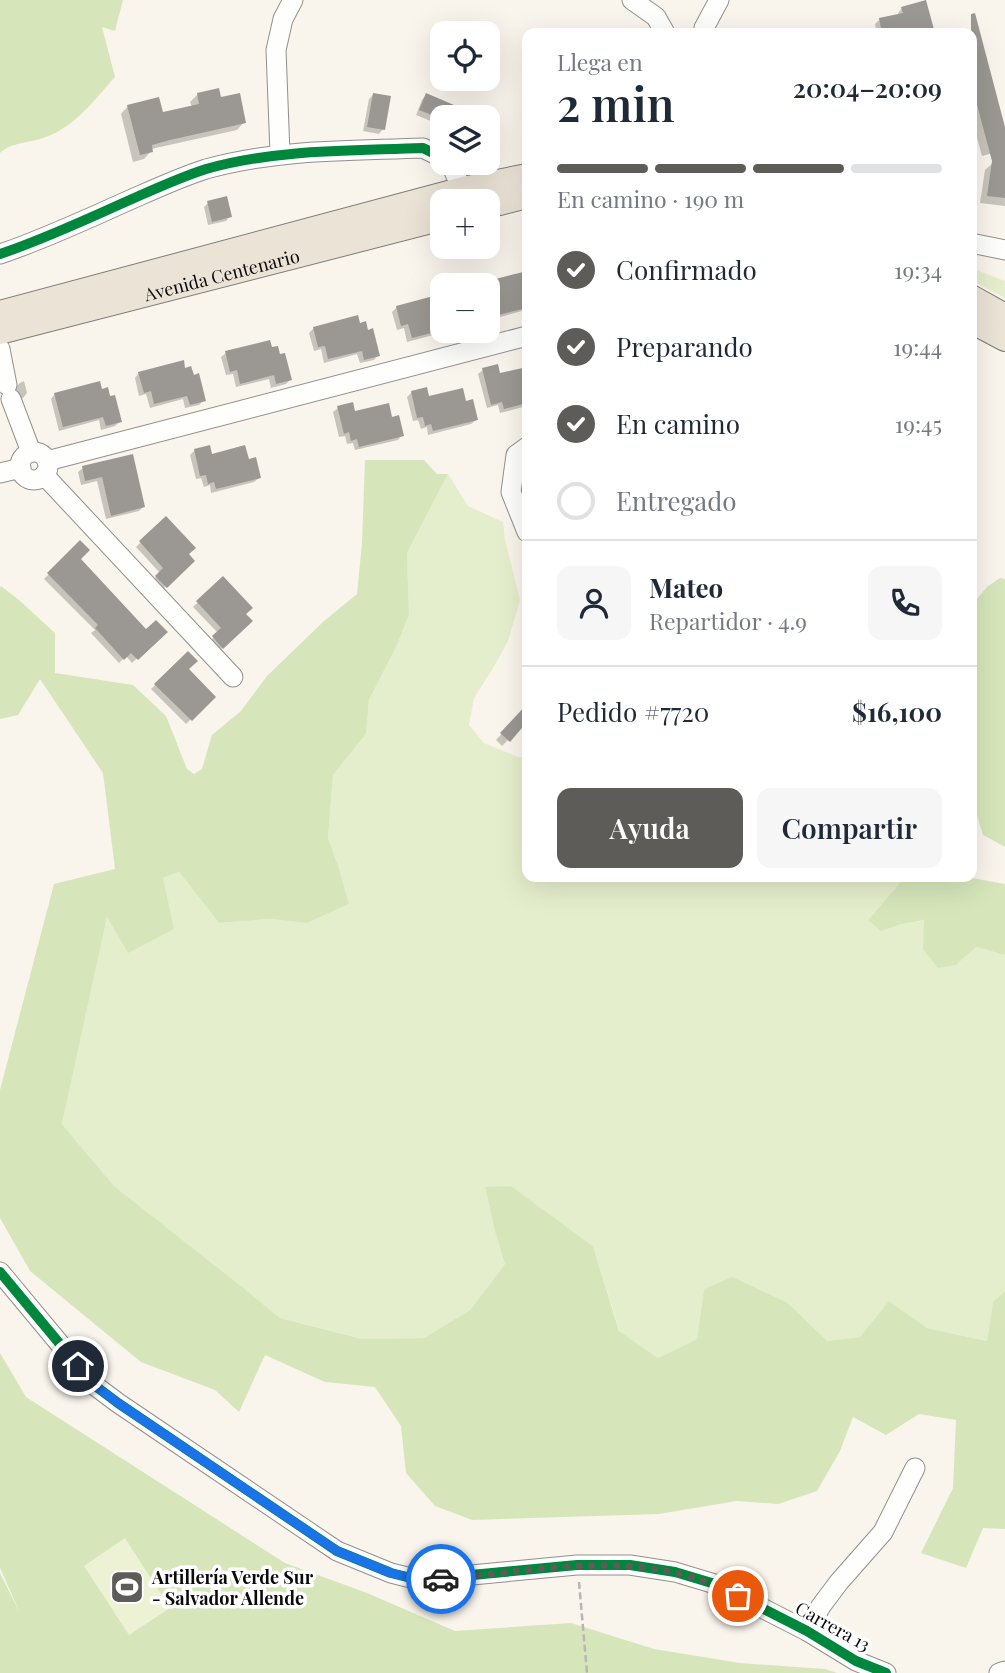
<!DOCTYPE html>
<html lang="es">
<head>
<meta charset="utf-8">
<style>
	:root { --surface:#fff; --page:#f6f6f7; --text:#1f2937; --muted:#747a83; --line:#e0e1e3; --accent:#5e5c59 }
	body { margin:0; font-family:"Playfair Display",serif; background:var(--page); color:var(--text); height:100vh; display:flex; flex-direction:column; font-size:26px; white-space:nowrap }
	* { box-sizing:border-box; margin:0 }
	p { font-size:23px; color:var(--muted) }
	.icon { flex:none; width:38px; height:38px; fill:none; stroke:currentColor; stroke-width:2; stroke-linecap:round; stroke-linejoin:round }
	.map { position:relative; flex:1; overflow:hidden }
	.sheet { position:absolute; left:522px; top:28px; width:455px; height:854px; display:flex; flex-direction:column; background:var(--surface); border-radius:14px; box-shadow:0 7px 28px #0002 }
	.sheet>* { flex:none }
	.tools { position:absolute; left:430px; top:21px; display:grid; gap:14px }
	.tools a { display:grid; place-items:center; width:70px; height:70px; border-radius:14px; background:var(--surface); box-shadow:0 7px 28px #0002; font-size:35px }
	.pin { position:absolute; display:grid; place-items:center; width:60px; height:60px; color:#fff; margin:-30px; border:4px solid #fff; border-radius:50%; box-shadow:0 2px 7px #0007 }
	.courier { position:absolute; display:grid; place-items:center; width:70px; height:70px; margin:-35px; border:5px solid #1a73e8; border-radius:50%; background:#fff; color:#222; box-shadow:0 2px 9px #0007 }
	.summary em { font-style:normal; font-weight:600 }
	.summary div { display:flex; flex-direction:column-reverse }
	.summary { display:flex; align-items:center; justify-content:space-between; height:119px; padding:0 35px }
	h1 { font-size:46px; font-weight:600; line-height:52px }
	.bar { display:grid; grid-template-columns:repeat(4,1fr); gap:10px 7px; align-content:center; height:84px; padding:0 35px }
	.bar i { height:9px; border-radius:5px; background:var(--line) }
	.bar .on { background:var(--accent) }
	.bar p { grid-column:span 4 }
	.line { display:flex; align-items:center; gap:18px; padding:0 35px; border-top:2px solid var(--line) }
	.line div { flex:1 }
	.round { display:grid; place-items:center; flex:none; width:74px; height:74px; border-radius:14px; background:var(--page) }
	ol { padding:0 35px; list-style:none }
	li { display:flex; align-items:center; gap:21px; height:77px }
	li p { margin-inline-start:auto }
	li .icon { padding:7px; border-radius:50%; background:var(--accent); color:#fff; stroke-width:4 }
	li:last-child { color:var(--muted) }
	li i { width:38px; height:38px; border:4px solid var(--line); border-radius:50% }
	.button { display:flex; gap:14px; margin-top:auto; padding:14px 35px }
	.button a { flex:1; height:80px; border-radius:14px; background:var(--accent); color:#fff; font-size:28px; font-weight:600; line-height:80px; text-align:center }
	.button a+a { background:var(--page); color:var(--text) }
	.map>svg:first-child { display:block }
	.green { fill:#e5eecc }
	.forest { fill:#d6e6ba }
	.pitch { fill:#eef2d5 }
	.shadow { fill:#0003 }
	.building { fill:#9b9893 }
	.lines { fill:none; stroke-linecap:round; stroke-linejoin:round }
	.minor-casing { stroke:#92908c; stroke-width:21 }
	.major-casing { stroke:#7f7d79; stroke-width:26 }
	.path { stroke:#b7b6b5; stroke-width:2.5; stroke-dasharray:7 3.5; stroke-linecap:butt }
	.minor { stroke:#fefefc; stroke-width:19 }
	.major { stroke:#ebe3d6; stroke-width:24 }
	.cycleway-casing { stroke:#fff; stroke-width:15 }
	.cycleway { stroke:#00873e; stroke-width:10 }
	.done { stroke:#5e5c59; stroke-width:7; stroke-dasharray:0 12.6 }
	.route { stroke:#1a73e8; stroke-width:9 }
	.labels { text-anchor:middle; dominant-baseline:central; stroke-width:7; stroke-linejoin:round; paint-order:stroke }
	.street-label { font-size:18px; fill:#0a0a0a; stroke:#fff }
	.poi-label { font-size:18px; font-weight:bold; fill:#0a0a0a; stroke:#fff; text-anchor:start }
</style>
</head>
<body>
<div class="map">
<svg width="1005" height="1673" viewBox="0 0 1005 1673">
	<rect width="100%" height="100%" fill="#f9f5ec"/>
	<g class="green">
		<path d="M971,268L1005,281V298L971,280Z"/>
		<path d="M448,474L468,506L503,522L505,540L520,600L508,641L492,670L474,698L469,725L484,743L518,757H527V877H905L868,920L898,925L925,920L923,949L956,965L976,947L1005,955V1291L993,1303L987,1341L927,1328L890,1302L860,1337L827,1342L788,1303L704,1289L697,1339L658,1358L620,1332L593,1246L511,1186L485,1188L495,1232L505,1264L470,1310L424,1338L362,1339L280,1318L241,1286L114,1186L62,1124L107,916L163,878L179,872L219,923L271,919L307,923L349,904L339,868L328,838L333,775L366,734L369,700L397,645L409,615L407,553Z"/>
	</g>
	<g class="forest">
		<path d="M0,0H123L115,31L102,27L115,77C94,100 76,126 46,137C31,143 11,142 0,153Z"/>
		<path d="M365,460H424L437,474H448L407,553L409,615L397,645L369,700L366,734L333,775L328,838L339,868L349,904L307,923L271,919L219,923L179,872L163,878L174,929L128,953L107,917L62,1124L114,1186L241,1286L280,1318L362,1339L424,1338L470,1310L505,1264L495,1232L485,1187L511,1186L593,1246L619,1331L658,1358L697,1339L704,1289L732,1277L788,1303L827,1341L860,1337L889,1301L927,1328L987,1341L993,1302L1005,1291V1529L983,1528L966,1568L921,1553L953,1488L956,1420L919,1414L886,1435L853,1417L840,1451L817,1491L778,1504L737,1501L659,1514L472,1520L435,1506L406,1473L401,1426L375,1387L325,1382L265,1355L239,1412L215,1390L141,1362L30,1271L0,1218V1090L54,884L115,869L103,773L40,679L18,715L0,719V588L1,586L19,600L55,633V673L133,685L166,716L187,769L194,774L202,769L212,735L241,711L267,676L324,621L357,594L362,543Z"/>
		<path d="M1000,578L1005,579V847L983,835L975,809L971,808V606L987,587Z"/>
		<path d="M905,877H967L1005,884V955L976,947L956,965L938,968L923,949L924,920L898,925L881,931L868,920Z"/>
		<path d="M0,1353L26,1397L285,1563L367,1593L455,1631L571,1623L654,1649L740,1663L825,1669L837,1673H0V1573L20,1613L0,1568Z"/>
	</g>
	<path class="pitch" d="M125,1538L170,1608L129,1635L84,1566Z"/>
	<g class="shadow">
		<path d="M925,2L933,33H860L876,30L875,24L880,19L899,16L898,13L902,8Z"/>
		<path d="M971,34L1005,134V146L1000,151L982,156L971,116Z"/>
		<path d="M198,94L219,99L244,122L237,130L151,149V151L144,159L133,162L121,114L128,106L162,114L192,107L190,102Z"/>
		<path d="M374,94L383,129L379,134L363,131L369,99Z"/>
		<path d="M426,95L466,112L464,117H443V126L416,115L422,100Z"/>
		<path d="M993,163L1005,165V206L980,203L985,170Z"/>
		<path d="M208,203L230,216L226,221L208,225L204,207Z"/>
		<path d="M522,274L523,282L527,281V320H525L522,311L489,320L488,285H478Z"/>
		<path d="M443,303V331H460L461,334L457,338L443,342L441,333L407,342L404,328L397,330L392,312L397,307Z"/>
		<path d="M314,328L378,355L374,360L360,363L357,354L324,363L321,349L314,351L309,333Z"/>
		<path d="M971,340L977,343L971,353Z"/>
		<path d="M226,353L290,380L286,384L271,388L269,379L236,387L233,374L226,375L221,357Z"/>
		<path d="M527,369V406L500,413L498,405L487,408L478,374L483,370L499,376Z"/>
		<path d="M184,370L204,400L199,405L185,408L183,399L150,408L146,394L139,396L135,378L139,373Z"/>
		<path d="M24,381L27,393L23,398L18,399L15,394V387L20,383Z"/>
		<path d="M412,392L428,398L465,403L476,420L471,424L428,435L427,427L421,429L418,420L413,421L407,397Z"/>
		<path d="M55,394L120,421L115,426L101,430L99,420L59,431L51,399Z"/>
		<path d="M338,408L354,413L391,419L402,435L398,440L355,450L353,443L347,444L345,436L339,437L333,412Z"/>
		<path d="M195,450L211,456L248,461L259,478L254,482L211,493L210,485L204,487L201,478L196,479L190,455Z"/>
		<path d="M132,456L143,507L139,511L106,519L97,481L81,485L78,472L83,468Z"/>
		<path d="M166,518L186,554L193,561L161,591L152,581L160,573L136,547Z"/>
		<path d="M80,543L79,559L146,631L165,632L132,663L126,656L119,663L91,633L95,630L44,579Z"/>
		<path d="M223,578L244,614L250,621L218,652L209,642L218,633L193,607Z"/>
		<path d="M188,653L187,669L213,697L186,724L151,689Z"/>
		<path d="M527,706L508,740L502,746L496,740Z"/>
	</g>
	<g class="building">
		<path d="M926,0L935,33H882L879,18L903,13L901,7Z"/>
		<path d="M975,13L1005,127V198L987,196L992,161L971,82V14Z"/>
		<path d="M219,88L221,97L240,93L246,123L170,140L152,145L153,152L140,155L127,105L159,97L163,112L199,104L197,93Z"/>
		<path d="M373,93L391,96L385,130L367,127Z"/>
		<path d="M426,93L482,117H437L419,110Z"/>
		<path d="M227,196L232,217L212,222L207,201Z"/>
		<path d="M523,272L525,279H527V308L494,316L490,302L488,303V281Z"/>
		<path d="M441,294L443,301V330L412,338L408,324L401,326L396,306Z"/>
		<path d="M358,315L360,323L366,321L368,330L373,328L380,356L364,360L362,351L328,359L325,346L318,347L313,327Z"/>
		<path d="M270,340L272,347L278,346L280,354L285,353L292,380L276,384L274,375L240,384L237,370L230,372L225,351Z"/>
		<path d="M184,360L185,368L191,366L194,375L199,373L206,401L190,405L187,396L154,404L151,391L144,393L138,372Z"/>
		<path d="M498,364L500,373L527,367V403L504,409L502,402L491,405L482,368Z"/>
		<path d="M100,381L102,389L108,387L110,396L115,395L122,422L106,426L103,417L63,427L54,393Z"/>
		<path d="M427,387L429,396L463,388L466,401L473,399L478,420L433,431L431,424L425,426L423,417L417,418L411,391Z"/>
		<path d="M353,402L355,411L389,403L392,417L399,415L404,436L359,447L357,439L351,441L349,432L344,434L337,406Z"/>
		<path d="M210,445L212,454L245,445L249,459L256,457L261,478L216,489L214,482L208,484L206,475L200,476L194,449Z"/>
		<path d="M133,454L145,507L111,516L102,477L85,481L82,466Z"/>
		<path d="M166,516L196,548L189,554L195,561L167,588L155,576L163,568L139,541Z"/>
		<path d="M80,540L90,550L81,559L146,629L156,620L168,632L138,660L131,653L124,660L95,628L98,625L47,573Z"/>
		<path d="M223,576L253,608L246,614L253,621L223,649L212,636L221,628L196,601Z"/>
		<path d="M188,651L198,661L189,669L216,697L192,721L154,684Z"/>
		<path d="M527,704V722L510,742L500,733Z"/>
	</g>
	<g class="lines">
		<g class="minor-casing">
			<g id="minor">
				<path d="M632,0L656,17L665,33"/>
				<path d="M703,33L704,28L719,0"/>
				<path d="M280,154L276,50L283,19L293,0"/>
				<path d="M447,163L453,169L467,201"/>
				<path d="M971,243L1005,250"/>
				<path d="M0,254C45,239 89,218 132,199C157,188 181,177 206,169C277,149 350,151 423,148L443,158"/>
				<path d="M0,349L7,385"/>
				<path d="M11,399L31,452"/>
				<path d="M527,447L516,455L511,492L527,532"/>
				<circle cx="34" cy="466" r="14"/>
				<path d="M47,461L527,336"/>
				<path d="M0,473L21,468"/>
				<path d="M44,475L233,677"/>
				<path d="M0,1272L94,1385L118,1403L337,1551L391,1573L419,1580L577,1565H630L675,1572L715,1584L807,1631L856,1661L886,1673"/>
				<path d="M807,1631L821,1606L839,1582L883,1532L915,1468"/>
				<path d="M999,1673L1005,1671"/>
			</g>
		</g>
		<g class="major-casing">
			<g id="major">
				<path d="M488,206L527,196"/>
				<path d="M971,297L1005,316"/>
				<path d="M0,313L463,189L527,176"/>
				<path d="M971,321L1005,339"/>
				<path id="s1" d="M0,332L443,218"/>
			</g>
		</g>
		<path class="path" d="M579,1582L587,1673"/>
		<use href="#minor" class="minor"/>
		<use href="#major" class="major"/>
		<g class="cycleway-casing">
			<g id="cycleway">
				<path d="M0,254C45,239 89,218 132,199C157,188 181,177 206,169C277,149 350,151 423,148L443,158"/>
				<path d="M0,1272L94,1385L118,1403L337,1551L391,1573L419,1580L577,1565H630L675,1572L715,1584L807,1631L856,1661L886,1673"/>
			</g>
		</g>
		<use href="#cycleway" class="cycleway"/>
	</g>
	<g class="lines">
		<path class="done" d="M441,1579C544,1571 641,1545 738,1596"/>
		<path class="route" d="M78,1366L94,1385L118,1403L337,1551L391,1573L419,1580L441,1579"/>
	</g>
	<defs>
		<g id="stadium-square" transform="scale(1.75)"><rect x="-9" y="-9" width="18" height="18" rx="4" fill="#5e5c59" stroke="#fff"/><path d="M0-5a6.5 5 0 1 0 0 10a6.5 5 0 1 0 0-10ZM-3.5-1.8h7v3.6h-7Z" fill="#fff"/></g>
	</defs>
	<g fill-rule="evenodd">
		<use href="#stadium-square" x="127" y="1587"/>
	</g>
	<g class="labels">
		<g class="street-label">
			<text stroke="none"><textPath href="#s1" startOffset="229">Avenida Centenario</textPath></text>
			<text transform="translate(833 1626) rotate(29)">Carrera 13</text>
		</g>
		<g class="poi-label">
			<text x="152" y="1577">Artillería Verde Sur<tspan x="152" dy="21">- Salvador Allende</tspan></text>
		</g>
	</g>
</svg>
<div class="tools">
<a><svg class="icon" aria-label="locate" viewBox="0 0 24 24"><circle cx="12" cy="12" r="6"/><path d="M12 2v4M12 18v4M2 12h4M18 12h4"/></svg></a>
<a><svg class="icon" aria-label="layers" viewBox="0 0 24 24"><path d="M12 4l9 5-9 5-9-5zM3 14l9 5 9-5"/></svg></a>
<a>+</a>
<a>−</a>
</div>
<div class="pin" style="left:738px;top:1596px;background:#ea580c"><svg class="icon" aria-label="bag" viewBox="0 0 24 24"><path d="M5 8h14l-1 12H6zM9 8a3 3 0 0 1 6 0"/></svg></div>
<div class="pin" style="left:78px;top:1366px;background:#1f2937"><svg class="icon" aria-label="home" viewBox="0 0 24 24"><path d="M3 11l9-7 9 7M6 9v11h12V9"/></svg></div>
<div class="courier" style="left:441px;top:1579px"><svg class="icon" aria-label="car" viewBox="0 0 24 24"><path d="M5 17H2v-5l4-1 3-4h7l3 4 3 1v5h-3M9 17h6M6 11h13"/><circle cx="7" cy="17" r="2"/><circle cx="17" cy="17" r="2"/></svg></div>
<section class="sheet">
<div class="summary"><div><h1>2 min</h1><p>Llega en</p></div><em>20:04–20:09</em></div>
<div class="bar"><i class="on"></i><i class="on"></i><i class="on"></i><i></i><p>En camino · 190 m</p></div>
<ol>
<li><svg class="icon" aria-label="check" viewBox="0 0 24 24"><path d="M5 12l5 5 9-10"/></svg>Confirmado<p>19:34</p></li>
<li><svg class="icon" aria-label="check" viewBox="0 0 24 24"><path d="M5 12l5 5 9-10"/></svg>Preparando<p>19:44</p></li>
<li><svg class="icon" aria-label="check" viewBox="0 0 24 24"><path d="M5 12l5 5 9-10"/></svg>En camino<p>19:45</p></li>
<li><i></i>Entregado</li>
</ol>
<div class="line" style="height:126px"><a class="round"><svg class="icon" aria-label="person" viewBox="0 0 24 24"><circle cx="12" cy="8" r="4"/><path d="M4 21q1-7 8-7t8 7"/></svg></a><div><b>Mateo</b><p>Repartidor · 4.9</p></div><a class="round"><svg class="icon" aria-label="phone" viewBox="0 0 24 24"><path d="M5 4h4l2 5-3 2q2 4 5 5l2-3 5 2v4C11 20 4 13 5 4z"/></svg></a></div>
<div class="line" style="height:91px"><div>Pedido #7720</div><b>$16,100</b></div>
<div class="button"><a>Ayuda</a><a>Compartir</a></div>
</section>
</div>
</body>
</html>
